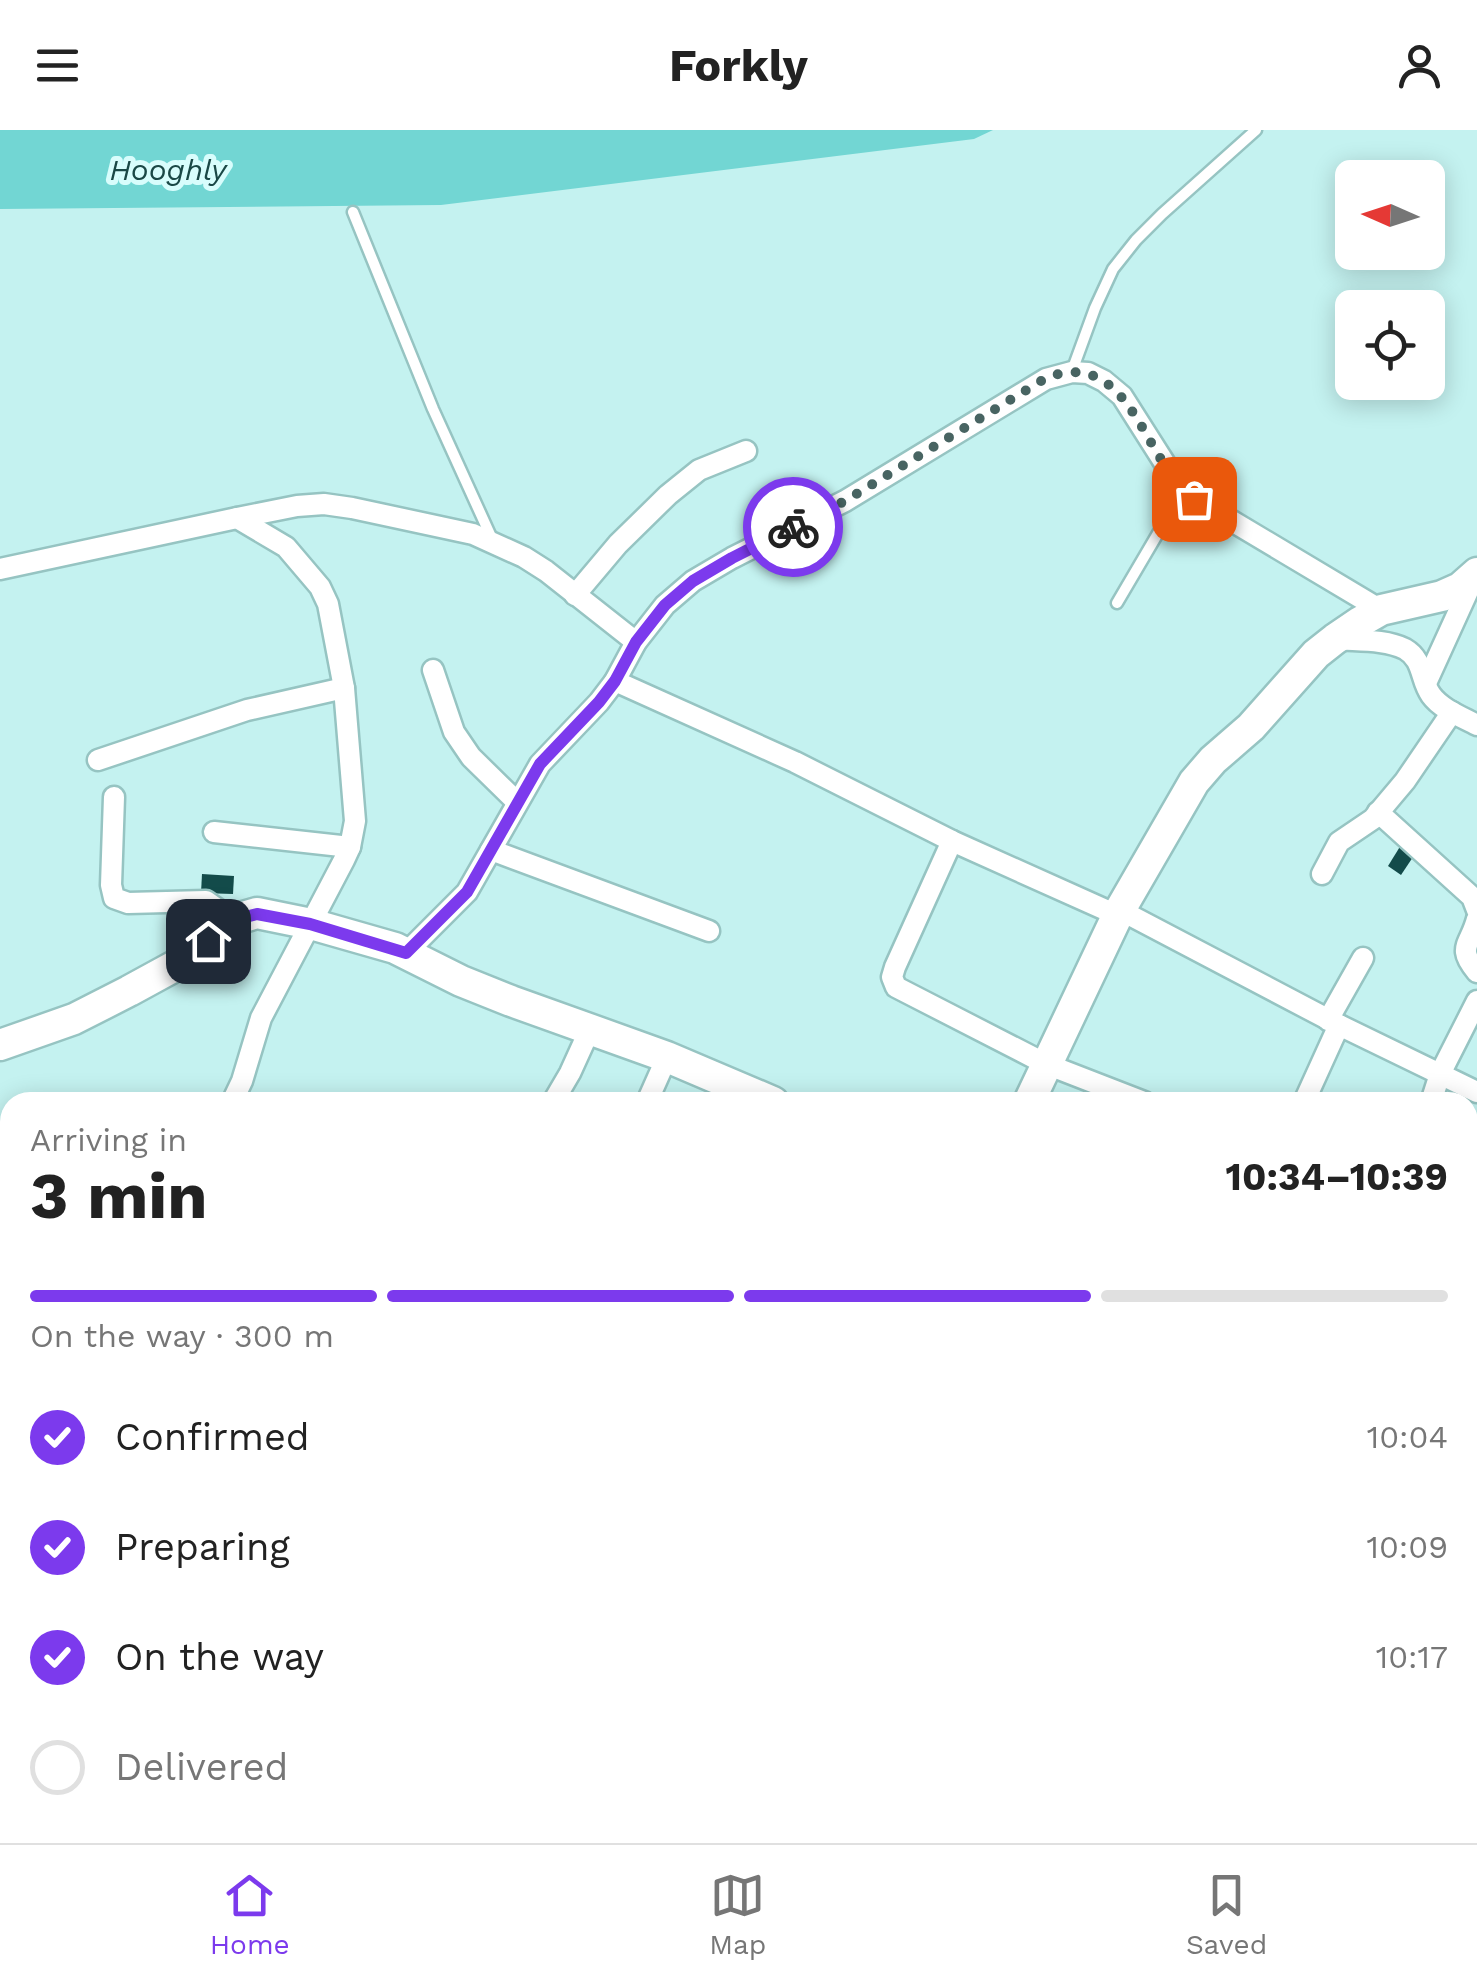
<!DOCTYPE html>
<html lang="en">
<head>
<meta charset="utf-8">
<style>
	:root { --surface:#fff; --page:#f2f2f2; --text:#222; --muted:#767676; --line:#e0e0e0; --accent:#7c3aed }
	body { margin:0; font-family:"Work Sans",sans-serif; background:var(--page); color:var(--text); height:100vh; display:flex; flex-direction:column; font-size:38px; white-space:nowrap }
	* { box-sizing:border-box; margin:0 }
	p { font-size:32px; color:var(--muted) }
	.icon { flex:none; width:55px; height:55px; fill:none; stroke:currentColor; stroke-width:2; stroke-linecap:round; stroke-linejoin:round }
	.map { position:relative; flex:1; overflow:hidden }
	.drawer { position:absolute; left:0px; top:962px; width:1478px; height:752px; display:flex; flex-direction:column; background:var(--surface); border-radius:30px 30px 0 0; box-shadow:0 5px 25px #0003 }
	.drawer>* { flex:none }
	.needle { width:65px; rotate:273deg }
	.buttons { position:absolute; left:1335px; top:30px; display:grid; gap:20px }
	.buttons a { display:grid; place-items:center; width:110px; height:110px; border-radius:15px; background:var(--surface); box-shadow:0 5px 25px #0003; font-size:50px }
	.pin { position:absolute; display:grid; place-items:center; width:85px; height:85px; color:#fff; margin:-42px; border-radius:20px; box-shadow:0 5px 15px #0006 }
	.courier { position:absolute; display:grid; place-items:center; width:100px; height:100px; margin:-50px; border:8px solid #7c3aed; border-radius:50%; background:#fff; color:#222; box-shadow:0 2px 12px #0007 }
	.overview em { font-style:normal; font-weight:700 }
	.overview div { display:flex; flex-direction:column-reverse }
	.overview { display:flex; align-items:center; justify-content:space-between; height:170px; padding:0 30px }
	h1 { font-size:65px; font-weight:700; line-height:75px }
	.bar { display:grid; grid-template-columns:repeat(4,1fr); gap:15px 10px; align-content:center; height:120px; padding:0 30px }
	.bar i { height:12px; border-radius:8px; background:var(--line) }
	.bar .active { background:var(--accent) }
	.bar p { grid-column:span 4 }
	ol { padding:0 30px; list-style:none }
	li { display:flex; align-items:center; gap:30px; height:110px }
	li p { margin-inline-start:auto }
	li .icon { padding:10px; border-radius:50%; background:var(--accent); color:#fff; stroke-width:4 }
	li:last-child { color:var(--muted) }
	li i { width:55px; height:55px; border:5px solid var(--line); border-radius:50% }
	header { display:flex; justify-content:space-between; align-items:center; height:130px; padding:0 30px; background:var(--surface); font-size:45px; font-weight:700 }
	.menu { display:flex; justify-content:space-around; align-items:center; height:140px; border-top:2px solid var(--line); background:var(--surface); font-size:28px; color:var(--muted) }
	.menu a { display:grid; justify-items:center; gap:5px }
	.menu .active { color:var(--accent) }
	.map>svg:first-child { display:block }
	.water { fill:#72d6d3 }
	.building { fill:#134b4a }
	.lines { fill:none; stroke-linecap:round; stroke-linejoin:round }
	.lane-casing { stroke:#96c4c2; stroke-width:15 }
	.street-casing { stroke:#96c4c2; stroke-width:25 }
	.secondary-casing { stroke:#96c4c2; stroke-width:35 }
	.lane { stroke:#fff; stroke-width:10 }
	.street { stroke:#fff; stroke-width:20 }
	.secondary { stroke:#fff; stroke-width:30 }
	.done { stroke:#486462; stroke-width:10; stroke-dasharray:0 18 }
	.route { stroke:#7c3aed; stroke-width:12 }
	.labels { text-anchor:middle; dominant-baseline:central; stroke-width:10; stroke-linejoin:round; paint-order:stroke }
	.water-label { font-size:30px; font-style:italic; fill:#1a4846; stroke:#d8fdfc }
</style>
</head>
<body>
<header><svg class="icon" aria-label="menu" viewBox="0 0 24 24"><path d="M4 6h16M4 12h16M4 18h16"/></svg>Forkly<svg class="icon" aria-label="person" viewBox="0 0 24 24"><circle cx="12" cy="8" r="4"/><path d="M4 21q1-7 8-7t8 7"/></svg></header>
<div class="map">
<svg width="1477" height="1713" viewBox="0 0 1477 1713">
	<rect width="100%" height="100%" fill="#c4f2f0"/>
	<path class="water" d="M0,0H993L974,9L441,75L0,79Z"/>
	<g class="building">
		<path d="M1401,715L1415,724L1401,745L1388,736Z"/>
		<path d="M202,744L234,746L233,764L201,763Z"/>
		<path d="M352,1705H386L394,1710L392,1713H363Z"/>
	</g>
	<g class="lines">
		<g class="lane-casing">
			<g id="lane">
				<path d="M353,82L433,279L493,411"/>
				<path d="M1072,241L1095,178L1113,139L1136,110L1162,84L1256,0"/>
				<path d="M1117,473L1184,359"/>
			</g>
		</g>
		<g class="street-casing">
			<g id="street">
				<path d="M237,388L297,376L324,374L352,378L473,404L524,427L546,441L636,512"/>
				<path d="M0,439L237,388L286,417L320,457L328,474L344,558L355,691L350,717L344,730L261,888L242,951L232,972"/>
				<path d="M575,465L618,414L668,365L699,340L746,321"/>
				<path d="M1335,509C1357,511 1385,509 1405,519C1424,530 1420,550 1431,565C1441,579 1462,587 1477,595"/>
				<path d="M433,540L454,602L471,627L517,672"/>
				<path d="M615,551L795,632L952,711L1117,785"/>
				<path d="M1426,553L1473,450"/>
				<path d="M98,630L247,580L344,558"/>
				<path d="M114,667L111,755L114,768L128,773L206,771L233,790"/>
				<path d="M1378,682L1472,767L1477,780"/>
				<path d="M214,702L350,717"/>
				<path d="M952,711L895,837L892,847L896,857L1046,934L1144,972"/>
				<path d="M491,720L709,801"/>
				<path d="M1322,744L1339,712L1373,689L1405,651L1452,582"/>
				<path d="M1120,780L1339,895L1477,962"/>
				<path d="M1477,789C1470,816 1456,817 1477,842"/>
				<path d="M406,823L467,762L540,634L599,572L615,551L636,512L665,475L693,451L732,428L845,371L1046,249L1072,242L1088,243L1104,251L1122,266L1169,340L1195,369L1381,480"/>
				<path d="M1328,890L1363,828"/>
				<path d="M553,972L570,943L590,899"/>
				<path d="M647,972L667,927"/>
				<path d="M1304,972L1339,895"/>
				<path d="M1431,972L1440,944L1477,871"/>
				<path d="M0,1110L10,1114"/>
				<path d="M1468,1272L1477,1276"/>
				<path d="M0,1441L10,1421"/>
				<path d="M1475,1446L1477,1442"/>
				<path d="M1468,1528H1477"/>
				<path d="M0,1571L10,1574"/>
				<path d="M282,1705L291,1713"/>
				<path d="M905,1705C918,1708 933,1713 944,1705"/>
				<path d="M1095,1705L1119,1713"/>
				<path d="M229,1713L236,1705"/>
				<path d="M402,1713L409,1705"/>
				<path d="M553,1713V1705"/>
				<path d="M641,1713L643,1705"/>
				<path d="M874,1713L879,1705"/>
				<path d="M978,1713L980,1705"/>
				<path d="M1195,1713L1200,1705"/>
				<path d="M1295,1713L1299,1705"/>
				<path d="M1340,1713L1342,1705"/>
			</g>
		</g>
		<g class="secondary-casing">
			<g id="secondary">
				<path d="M0,915L74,889L129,861L184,831L233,790L257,783L311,794L395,818L461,851L511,871L667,927L773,972"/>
				<path d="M1029,972L1120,780L1194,652L1213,630L1251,597L1316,524L1335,509L1360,492L1381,480L1442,466L1460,458L1477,443"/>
			</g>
		</g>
		<use href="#lane" class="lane"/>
		<use href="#street" class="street"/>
		<use href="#secondary" class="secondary"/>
	</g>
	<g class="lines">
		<path class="done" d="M793,397L845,371L1046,248C1116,221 1137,296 1168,340C1176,351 1185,360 1194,369"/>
		<path class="route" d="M208,811L233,790L257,784L310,794L406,823L467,762L540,634L599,572L615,551L636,512L665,475L693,451L732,428L793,397"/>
	</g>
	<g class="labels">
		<g class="water-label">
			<text x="168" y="39">Hooghly</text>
		</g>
	</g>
</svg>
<div class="buttons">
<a><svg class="needle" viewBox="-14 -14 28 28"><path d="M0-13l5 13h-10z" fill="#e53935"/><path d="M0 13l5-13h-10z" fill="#767676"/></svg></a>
<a><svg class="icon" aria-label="locate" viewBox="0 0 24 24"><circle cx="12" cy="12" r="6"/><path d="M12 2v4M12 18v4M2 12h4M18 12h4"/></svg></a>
</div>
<div class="pin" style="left:1194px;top:369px;background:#ea580c"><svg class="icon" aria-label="bag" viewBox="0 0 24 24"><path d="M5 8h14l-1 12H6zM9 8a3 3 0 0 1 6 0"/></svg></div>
<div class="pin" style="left:208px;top:811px;background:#1f2937"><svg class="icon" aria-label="home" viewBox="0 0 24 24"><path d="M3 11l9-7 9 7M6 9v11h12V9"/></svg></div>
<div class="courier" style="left:793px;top:397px"><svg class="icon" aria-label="bike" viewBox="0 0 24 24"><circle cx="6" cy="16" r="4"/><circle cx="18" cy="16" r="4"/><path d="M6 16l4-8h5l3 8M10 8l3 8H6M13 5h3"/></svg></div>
<section class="drawer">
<div class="overview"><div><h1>3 min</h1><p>Arriving in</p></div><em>10:34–10:39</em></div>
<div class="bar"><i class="active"></i><i class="active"></i><i class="active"></i><i></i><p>On the way · 300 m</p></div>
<ol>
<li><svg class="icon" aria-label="check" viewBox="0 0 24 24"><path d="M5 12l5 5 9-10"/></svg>Confirmed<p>10:04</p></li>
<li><svg class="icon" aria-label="check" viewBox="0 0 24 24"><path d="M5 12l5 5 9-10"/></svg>Preparing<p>10:09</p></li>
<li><svg class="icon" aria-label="check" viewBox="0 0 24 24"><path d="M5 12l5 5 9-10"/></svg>On the way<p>10:17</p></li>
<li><i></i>Delivered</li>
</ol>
</section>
</div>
<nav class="menu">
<a class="active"><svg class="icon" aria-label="home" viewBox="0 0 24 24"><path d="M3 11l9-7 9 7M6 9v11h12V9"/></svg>Home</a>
<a><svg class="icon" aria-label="map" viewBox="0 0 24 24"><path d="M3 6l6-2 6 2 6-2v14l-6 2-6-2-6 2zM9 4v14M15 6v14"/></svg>Map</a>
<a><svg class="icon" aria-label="saved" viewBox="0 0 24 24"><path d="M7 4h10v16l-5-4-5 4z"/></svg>Saved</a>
</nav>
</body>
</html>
